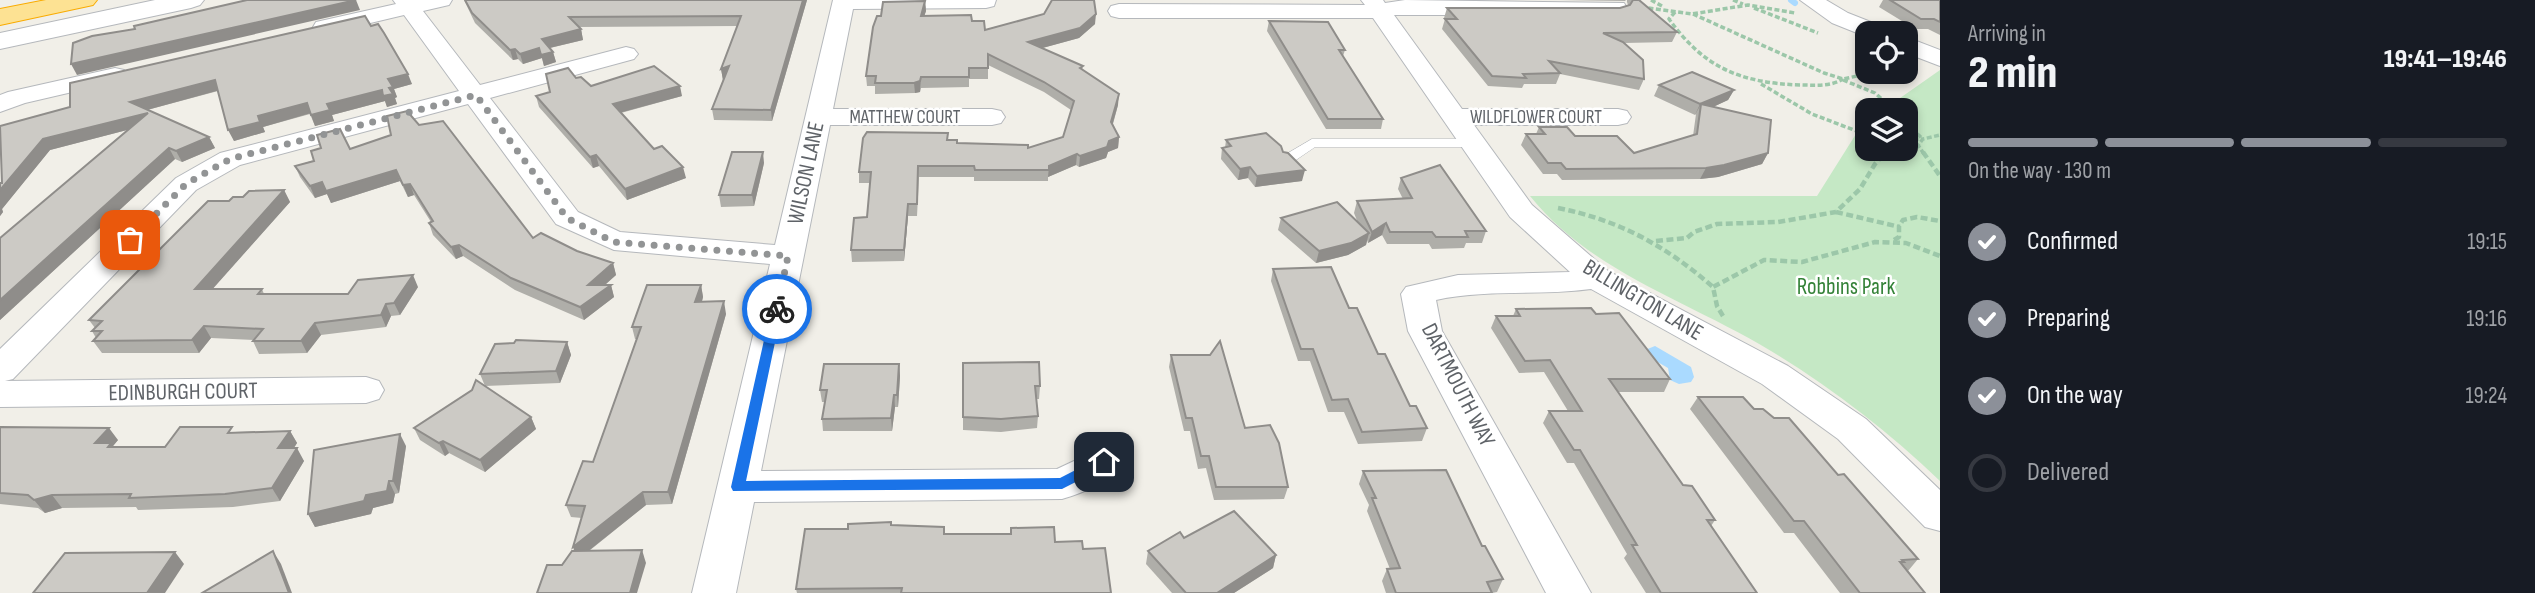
<!DOCTYPE html>
<html lang="en">
<head>
<meta charset="utf-8">
<style>
	:root { --surface:#171b24; --page:#20242c; --text:#f1f3f6; --muted:#9ea1a6; --line:#363941; --accent:#8c9099 }
	body { margin:0; font-family:"Sofia Sans Condensed",sans-serif; background:var(--page); color:var(--text); height:100vh; display:flex; flex-direction:column; font-size:26px; white-space:nowrap }
	* { box-sizing:border-box; margin:0 }
	p { font-size:23px; color:var(--muted) }
	.icon { flex:none; width:38px; height:38px; fill:none; stroke:currentColor; stroke-width:2; stroke-linecap:round; stroke-linejoin:round }
	.map { position:relative; flex:1; overflow:hidden }
	.drawer { display:flex; flex-direction:column; background:var(--surface); width:595px }
	.drawer>* { flex:none }
	.buttons { position:absolute; left:1855px; top:21px; display:grid; gap:14px }
	.buttons a { display:grid; place-items:center; width:63px; height:63px; border-radius:14px; background:var(--surface); box-shadow:0 4px 10px #0003; font-size:35px }
	.pin { position:absolute; display:grid; place-items:center; width:60px; height:60px; color:#fff; margin:-30px; border-radius:14px; box-shadow:0 4px 10px #0006 }
	.courier { position:absolute; display:grid; place-items:center; width:70px; height:70px; margin:-35px; border:5px solid #1a73e8; border-radius:50%; background:#fff; color:#222; box-shadow:0 2px 9px #0007 }
	.overview em { font-style:normal; font-weight:800 }
	.overview div { display:flex; flex-direction:column-reverse }
	.overview { display:flex; align-items:center; justify-content:space-between; height:119px; padding:0 28px }
	h1 { font-size:46px; font-weight:800; line-height:52px }
	.bar { display:grid; grid-template-columns:repeat(4,1fr); gap:10px 7px; align-content:center; height:84px; padding:0 28px }
	.bar i { height:9px; border-radius:5px; background:var(--line) }
	.bar .current { background:var(--accent) }
	.bar p { grid-column:span 4 }
	ol { padding:0 28px; list-style:none }
	li { display:flex; align-items:center; gap:21px; height:77px }
	li p { margin-inline-start:auto }
	li .icon { padding:7px; border-radius:50%; background:var(--accent); color:#fff; stroke-width:4 }
	li:last-child { color:var(--muted) }
	li i { width:38px; height:38px; border:4px solid var(--line); border-radius:50% }
	main { display:flex; flex:1; min-height:0 }
	.map>svg:first-child { display:block }
	.green { fill:#c5e8c5 }
	.water { fill:#aadaff }
	.lines { fill:none; stroke-linecap:round; stroke-linejoin:round }
	.stream { stroke:#aadaff; stroke-width:6 }
	.service-casing { stroke:#b5b8bc; stroke-width:1 }
	.minor-casing { stroke:#b5b8bc; stroke-width:2 }
	.tertiary-casing { stroke:#b5b8bc; stroke-width:2 }
	.motorway-casing { stroke:#f9ab00; stroke-width:2 }
	.path-far1 { stroke:#9cc7a9; stroke-width:3.5; stroke-dasharray:5 2.5; stroke-linecap:butt }
	.path { stroke:#9cc7a9; stroke-width:4.5; stroke-dasharray:7 3.5; stroke-linecap:butt }
	.service { fill:#fff; fill-rule:evenodd }
	.minor { fill:#fff; fill-rule:evenodd }
	.tertiary { fill:#fff; fill-rule:evenodd }
	.motorway { fill:#fde293; fill-rule:evenodd }
	.wall { fill:#afaea9 }
	.shaded-wall { fill:#8f8d8a }
	.building { fill:#cccac5; stroke:#8f8d8a; stroke-width:2 }
	.route { fill:#1a73e8 }
	.done { stroke:#929495; stroke-width:7; stroke-dasharray:0 12.6 }
	.labels { text-anchor:middle; dominant-baseline:central; stroke-width:5; stroke-linejoin:round; paint-order:stroke }
	.far-street-label { font-size:19px; fill:#5f6368; stroke:#fff }
	.street-label { font-size:23px; fill:#5f6368; stroke:#fff }
	.park-label { font-size:23px; fill:#348238; stroke:#fff }
</style>
</head>
<body>
<main>
<div class="map">
<svg width="1940" height="593" viewBox="0 0 1940 593">
	<rect width="100%" height="100%" fill="#f1efe8"/>
	<path class="green" d="M1940,70V481C1889,432 1832,388 1771,351C1689,301 1592,273 1530,196H1817L1861,126L1867,121V149H1906V110H1883Z"/>
	<path class="water" d="M1655,346L1691,367L1694,377L1691,382L1679,384L1670,380L1668,368L1649,357L1645,350Z"/>
	<g class="lines">
		<path class="stream" d="M1791,0L1795,3"/>
		<g class="service-casing">
			<path id="service" d="M1312,139H1473L1480,143L1473,147H1315L1293,162H1283L1281,159L1283,156Z"/>
		</g>
		<g class="minor-casing">
			<g id="minor">
				<path d="M393,0H452L449,5L423,11L480,85L626,47L634,49L638,54L634,59L490,98L578,212L620,232L775,245L833,0H996L994,6L986,8L853,9L833,109H992L1001,111L1005,117L1001,123L992,125H830L761,471L1057,469L1104,447L1118,452L1124,462C1113,481 1083,493 1062,499L754,502L736,593H692L770,264L614,250L556,224L468,104L240,165L196,190L13,379L5,381L366,377L379,381L384,390L379,399L366,403L0,407V349L176,178L220,153L459,91L404,15L324,34L316,32L313,27L316,22L396,4Z"/>
				<path d="M1361,0H1383L1385,3L1405,0L1624,3L1627,8L1624,13L1616,15H1394L1462,109H1618L1627,111L1631,117L1627,123L1618,125H1474L1532,205L1608,271L1788,366L1866,419L1940,490V531L1925,527L1838,439L1762,384L1591,289C1540,296 1486,289 1436,300L1442,331L1591,593H1546L1408,331L1401,294L1406,287L1458,275L1570,272L1510,217L1373,18H1119L1111,16L1108,11L1111,6L1119,4L1365,5Z"/>
				<path d="M1800,0H1826L1848,13L1886,28L1890,33H1867V37L1832,23Z"/>
				<path d="M1906,37L1940,50V66L1906,53Z"/>
				<path d="M115,68L124,70L127,75L124,80L25,103L0,112V95L8,92Z"/>
			</g>
		</g>
		<g class="tertiary-casing">
			<path id="tertiary" d="M155,0H204L200,5L191,8L0,49V33Z"/>
		</g>
		<g class="motorway-casing">
			<path id="motorway" d="M46,0H97L93,5L0,25V9Z"/>
		</g>
		<g class="path-far1">
			<path d="M1651,0L1662,6"/>
			<path d="M1733,0L1743,4"/>
			<path d="M1641,7L1692,14L1748,5L1795,13"/>
			<path d="M1754,8L1818,33"/>
			<path d="M1675,12L1669,19C1704,68 1741,83 1800,85C1815,85 1830,87 1843,79"/>
			<path d="M1693,14L1824,73L1843,79L1876,72"/>
			<path d="M1843,80L1875,93L1894,110"/>
			<path d="M1761,84L1812,114L1867,135"/>
			<path d="M1906,124L1923,139"/>
			<path d="M1906,140L1922,139"/>
			<path d="M1884,154L1889,149"/>
			<path d="M1924,154L1918,145L1923,139L1940,135"/>
		</g>
		<g class="path">
			<path d="M1923,152L1940,176"/>
			<path d="M1558,208C1619,220 1666,246 1713,287"/>
			<path d="M1836,212L1900,227"/>
			<path d="M1894,240L1899,237V226L1903,220L1917,217L1940,221"/>
			<path d="M1656,241L1687,238L1694,232L1717,224L1778,222L1836,212L1860,189L1875,164L1886,152"/>
			<path d="M1723,316L1717,306L1713,287L1764,260L1802,262L1875,242L1906,243L1940,256"/>
		</g>
		<use href="#service" class="service"/>
		<use href="#minor" class="minor"/>
		<use href="#tertiary" class="tertiary"/>
		<use href="#motorway" class="motorway"/>
	</g>
	<g class="wall">
		<path d="M464,0H807L772,121L714,120L712,109L723,80L721,69L737,26L579,27L581,29L583,40L550,48L553,52L556,62L544,66L542,58L523,64L518,59L513,60L475,23Z"/>
		<path d="M1052,0H1095L1094,5L1095,24L1079,38L1042,48L1083,66L1082,70L1118,105L1113,124L1119,137L1118,148L1108,152L1106,158L1079,167L1076,165L1048,177V181H974V177H919L917,216H908L904,261L852,262L851,250L867,217L870,183H859V172L948,140L957,143L1028,148L1063,137L1071,110L1044,92L988,65V79H969V87L921,88L920,92L915,93L875,94V86H867L866,76L881,16L925,1L926,11L924,16L972,21L985,30L1044,14Z"/>
		<path d="M1559,0H1626L1625,1Z"/>
		<path d="M1627,0H1639L1677,32L1672,42L1624,43L1644,79L1639,90L1560,74L1556,84H1524L1522,88L1488,86L1442,29L1445,19H1446L1444,18L1447,8H1620L1628,5L1627,2Z"/>
		<path d="M1883,0H1940V35L1928,29H1915L1879,7Z"/>
		<path d="M1269,21L1345,50L1343,56L1383,119L1381,129H1326L1267,31Z"/>
		<path d="M371,26L412,84L394,89L397,97L395,98L397,104L387,107L385,101L332,115L334,121L315,126L310,114L263,127L265,132L234,141L218,91L147,110L209,137L215,148L182,162L175,159L0,320V238L127,130L50,150L2,209L3,212L0,216L2,183L70,107Z"/>
		<path d="M576,78L591,86L682,96L621,113L654,149L686,178L627,200L599,166L593,168L539,107L536,96L550,92Z"/>
		<path d="M1659,85L1734,90L1728,100L1713,107L1768,153L1762,164L1718,177L1700,179L1562,180L1557,174H1543L1521,145L1526,134H1536L1539,127L1575,136L1634,153L1693,136L1696,114L1695,115L1654,96Z"/>
		<path d="M419,125L533,238L577,251L613,263L616,275L605,285H611L614,297L584,320L515,290L463,256L456,259L433,235L429,223L431,222L414,195L408,197L400,181L331,203L327,194L315,198L300,177L295,166L350,149Z"/>
		<path d="M1226,140L1283,152L1302,181L1255,187L1248,178L1238,180L1221,159L1222,148H1225Z"/>
		<path d="M764,163L754,206L721,207L719,195Z"/>
		<path d="M1401,178L1486,231L1482,243H1466L1464,248L1432,249L1429,244H1387L1382,235L1368,243L1367,240L1366,245L1348,255L1316,263L1278,230L1281,218L1358,223L1354,213L1357,201L1403,199L1398,189Z"/>
		<path d="M284,190L290,202L212,289H262L264,294H348L418,287L400,315L391,316L386,327L321,335L307,353L259,354L253,341L254,340L211,338L199,353H102L93,341L96,338L92,331L95,328L89,320L229,201Z"/>
		<path d="M1273,269L1349,308L1410,406L1427,428L1422,441L1358,444L1344,412H1328L1310,361H1298L1271,281Z"/>
		<path d="M701,285L703,297L702,302L726,314L672,504L646,505L589,551L646,563L562,565L574,551L582,518L571,517L566,505L593,462L637,339H635L632,327Z"/>
		<path d="M1516,309L1596,314L1670,379L1664,392H1617L1683,485L1715,520L1711,526L1757,593H1646L1624,558L1627,554L1574,463H1567L1543,423L1549,411H1568L1544,372L1519,373L1491,328L1496,316H1513Z"/>
		<path d="M567,342L571,355L560,383L485,386L531,417L536,429L485,472L449,453L445,456L420,440L414,428L485,386L480,374Z"/>
		<path d="M1171,355L1245,428L1288,487L1284,499L1214,500L1206,468L1198,469L1190,431H1184L1169,367Z"/>
		<path d="M963,363L1040,386L1039,399H1036L1038,416L1037,428L1001,432L963,430Z"/>
		<path d="M899,364L900,376L898,407H895L892,431H823L822,419L825,402H822L820,390Z"/>
		<path d="M1698,397L1754,409L1838,475L1918,559L1908,571L1925,593H1840L1794,533H1784L1690,409Z"/>
		<path d="M0,427L118,440L113,446L114,447H165L235,432L290,431L297,443L294,448L304,461L280,501L233,507L138,510L136,507L62,508L45,513L38,508L0,504Z"/>
		<path d="M406,446L399,493L395,494L393,503L373,508L371,514L315,527L308,514Z"/>
		<path d="M1363,471L1482,546L1503,579L1497,592L1492,593H1386L1382,581L1387,569H1390L1367,511L1369,505L1359,484Z"/>
		<path d="M891,525L945,534H1011V528L1055,542L1083,549L1111,593H797L796,589L848,529Z"/>
		<path d="M1148,551L1276,555L1273,568L1234,593H1172L1146,564Z"/>
	</g>
	<g class="shaded-wall">
		<path d="M356,0L360,10L77,75L71,64Z"/>
		<path d="M803,0H807L772,121L771,110Z"/>
		<path d="M925,1L926,11L921,26V16Z"/>
		<path d="M1096,14L1095,24L1079,38L1028,52V42Z"/>
		<path d="M581,29L583,40L545,49L542,39Z"/>
		<path d="M539,48L553,52L556,62L544,66L542,58L523,64L520,54Z"/>
		<path d="M515,49L518,59L513,60L510,50Z"/>
		<path d="M729,66L723,80L721,69Z"/>
		<path d="M408,74L412,84L394,89L397,97L395,98L397,104L387,107L385,101L332,115L334,121L315,126L311,115L327,104L389,88L388,79Z"/>
		<path d="M921,77L920,92L915,93L914,83Z"/>
		<path d="M215,80L220,90L136,113L130,102Z"/>
		<path d="M680,86L682,96L615,114L613,104Z"/>
		<path d="M1734,90L1728,100L1700,113L1701,104L1695,115L1700,104Z"/>
		<path d="M1119,94L1118,105L1110,133L1111,122Z"/>
		<path d="M307,103L311,113L263,127L265,132L234,141L228,130L258,116Z"/>
		<path d="M148,113L154,123L50,150L2,209L3,212L0,216V190L43,139Z"/>
		<path d="M209,137L215,148L182,162L176,151Z"/>
		<path d="M1119,137L1118,148L1108,152L1106,158L1079,167L1080,156Z"/>
		<path d="M169,148L175,159L0,320V300Z"/>
		<path d="M763,152L764,163L754,206L752,195Z"/>
		<path d="M1768,153L1762,164L1718,177L1700,179L1706,168Z"/>
		<path d="M1077,154L1076,165L1048,177L1049,166Z"/>
		<path d="M596,155L599,166L593,168L590,157Z"/>
		<path d="M683,167L686,178L627,200L625,189Z"/>
		<path d="M1250,167L1248,178L1238,180L1240,169Z"/>
		<path d="M396,170L400,181L331,203L327,194L315,198L310,186L322,182Z"/>
		<path d="M1305,170L1302,181L1255,187L1257,176Z"/>
		<path d="M410,184L414,195L408,197L403,185Z"/>
		<path d="M284,190L290,202L202,301L195,289Z"/>
		<path d="M908,204V216L904,261V250Z"/>
		<path d="M1386,223L1382,235L1368,243L1372,232Z"/>
		<path d="M1369,233L1366,245L1348,255L1316,263L1319,251Z"/>
		<path d="M459,245L463,256L456,259L451,247Z"/>
		<path d="M613,263L616,275L591,297L588,285Z"/>
		<path d="M413,275L418,287L400,315L394,303Z"/>
		<path d="M611,285L614,297L584,320L580,307Z"/>
		<path d="M701,285L703,297L698,314L695,302Z"/>
		<path d="M724,301L726,314L672,504L668,492Z"/>
		<path d="M386,304L391,316L386,327L381,315Z"/>
		<path d="M315,323L321,335L307,353L301,341Z"/>
		<path d="M204,326L211,338L199,353L192,340Z"/>
		<path d="M567,342L571,355L560,383L556,371Z"/>
		<path d="M899,364L900,376L898,407L897,395Z"/>
		<path d="M894,395L895,407L892,431L891,418Z"/>
		<path d="M531,417L536,429L485,472L480,460Z"/>
		<path d="M109,428L118,440L113,446L121,456L95,443Z"/>
		<path d="M290,431L297,443L285,461L278,448Z"/>
		<path d="M400,434L406,446L399,493L393,481Z"/>
		<path d="M443,441L449,453L445,456L439,443Z"/>
		<path d="M297,448L304,461L280,501L272,488Z"/>
		<path d="M389,481L395,494L393,503L373,508L371,514L315,527L308,514L366,495Z"/>
		<path d="M643,492L646,505L577,560L573,547Z"/>
		<path d="M52,495L62,508L45,513L34,500Z"/>
		<path d="M642,550L646,563L637,593H630Z"/>
		<path d="M273,551L281,564L292,593H289Z"/>
		<path d="M175,552L184,564L165,593H147Z"/>
		<path d="M1276,555L1273,568L1234,593H1217Z"/>
	</g>
	<g class="building">
		<path d="M247,0H356L71,64L73,43L92,36L135,29L134,26Z"/>
		<path d="M465,0H803L771,110L712,109L729,66L721,69L741,16L569,17L581,29L542,39L553,52L541,55L539,48L520,54L515,49L510,50L472,13Z"/>
		<path d="M1052,0H1094L1096,14L1080,28L1028,42L1083,66L1080,68L1119,94L1111,122L1119,137L1109,141L1107,147L1080,156L1077,154L1049,166V170H975L974,166H918L917,204H908L904,250H851L854,218L867,217L871,172H859L863,138L867,132L948,133L947,140H957V143L1028,145V148L1063,137L1074,101L1044,82L988,54V68H969V77H921L920,81L914,83H875L876,76H866L873,27L877,16H881L883,2L925,1L921,16L971,15L972,21H984L985,30L1044,14Z"/>
		<path d="M1633,0H1639L1677,32L1603,33L1623,42L1643,60L1644,79L1549,61L1560,73L1523,74L1526,78L1492,76L1445,19H1457L1447,8H1620L1630,5Z"/>
		<path d="M1890,0H1940V22L1934,19H1921Z"/>
		<path d="M365,16L371,26L378,24L384,33L408,74L388,79L393,87L389,88L393,94L383,96L382,90L327,104L330,110L311,115L307,103L258,116L260,122L228,130L215,80L130,102L209,137L176,151L169,148L0,300V238L148,113L43,139L0,190V183H2L0,126L70,107V83Z"/>
		<path d="M1269,21L1328,22L1345,50H1339L1383,119H1328Z"/>
		<path d="M654,66L680,86L613,104L654,149L662,146L683,167L625,189L596,155L590,157L536,96L550,92L546,74L568,68L576,78L581,77L591,86Z"/>
		<path d="M1692,72L1734,90L1700,104L1659,85Z"/>
		<path d="M1701,104L1771,120L1768,153L1724,165L1706,168L1566,169L1561,163H1548L1526,134H1545L1539,127H1567L1575,136H1617L1634,153L1697,134Z"/>
		<path d="M407,111L419,125L443,121L533,238L541,233L577,251L613,263L588,285H611L580,307L511,278L459,245L451,247L429,223L433,221L410,184L403,185L396,170L326,191L322,182L310,186L295,166L314,161L311,151L321,148L317,135L340,129L350,149L391,135L387,116Z"/>
		<path d="M1266,133L1281,146L1283,152L1288,153L1305,170L1257,176L1250,167L1240,169L1222,148L1231,146L1226,140Z"/>
		<path d="M732,152H763L752,195H719Z"/>
		<path d="M1440,165L1486,231H1465L1468,237H1436L1432,232H1390L1386,223L1372,232L1357,201L1412,198L1401,178Z"/>
		<path d="M284,190L195,289H262L258,294H348L358,280L413,275L394,303L386,304L381,315L315,323L301,341H253L263,329L204,326L192,340L93,341L102,331H92L102,321L89,320L208,201H229L233,197H243L249,191Z"/>
		<path d="M1337,202L1369,233L1351,243L1319,251L1281,218Z"/>
		<path d="M1331,267L1349,308H1357L1378,354H1385L1410,406H1416L1427,428L1362,432L1348,399L1332,400L1313,349H1301L1273,269Z"/>
		<path d="M647,285H701L695,302L724,301L668,492H643L573,547L585,506L566,505L583,461L593,462L641,327H632Z"/>
		<path d="M1591,308L1596,314L1619,313L1670,379H1609L1683,485L1692,486L1715,520H1707L1757,593H1661L1632,545H1637L1580,450H1574L1549,411H1582L1550,360L1525,361L1496,316H1520L1516,309Z"/>
		<path d="M516,340L567,342L556,371L480,374L495,344L514,343Z"/>
		<path d="M1220,341L1245,428L1270,425L1279,443L1288,487H1216L1209,456H1201L1192,418H1186L1171,355H1210Z"/>
		<path d="M1039,362L1040,386H1035L1038,416L1001,419L963,417V363Z"/>
		<path d="M824,364H899L897,395H894L891,418L822,419L827,390H820Z"/>
		<path d="M476,380L531,417L480,460L443,441L439,443L414,428L472,390Z"/>
		<path d="M1698,397H1743L1754,409H1763L1774,418H1789L1838,475L1844,474L1918,559L1902,560L1904,562H1900L1925,593H1860L1804,521H1794Z"/>
		<path d="M0,427L109,428L95,443H111L108,447H165L180,427H232L228,433L290,431L278,448H297L272,488L225,494L129,498L131,494L52,495L34,500L28,495L0,493Z"/>
		<path d="M400,434L393,481H389L387,491L366,495L364,501L308,514L314,450Z"/>
		<path d="M1446,470L1482,546H1485L1503,579L1487,582L1492,593H1396L1387,569L1400,568L1372,498H1376L1363,471Z"/>
		<path d="M1234,511L1276,555L1217,593H1186L1148,551L1180,532L1184,538Z"/>
		<path d="M891,522V525L944,527V534H1011V528L1054,527L1055,542L1082,541L1083,549L1105,548L1111,593H901L902,588L796,589L805,529H848V524Z"/>
		<path d="M642,550L630,593H537L547,565H562L572,551Z"/>
		<path d="M273,551L289,593H202Z"/>
		<path d="M175,552L147,593H33L65,553Z"/>
	</g>
	<path class="route" d="M777,305L782,309L746,481L1060,478L1099,458H1109L1111,462L1109,465L1062,489L733,491L731,487L771,309Z"/>
	<g class="lines">
		<path class="done" d="M130,240L186,184L230,159L476,95L567,218L614,242L788,256L777,309"/>
	</g>
	<g class="labels">
		<g class="far-street-label">
			<text x="905" y="117">MATTHEW COURT</text>
			<text x="1536" y="117">WILDFLOWER COURT</text>
		</g>
		<g class="street-label">
			<text transform="translate(806 173) rotate(-78)">WILSON LANE</text>
			<text transform="translate(1643 300) rotate(31)">BILLINGTON LANE</text>
			<text transform="translate(1458 385) rotate(63)">DARTMOUTH WAY</text>
			<text transform="translate(183 392) rotate(-1)">EDINBURGH COURT</text>
		</g>
		<g class="park-label">
			<text x="1846" y="287">Robbins Park</text>
		</g>
	</g>
</svg>
<div class="buttons">
<a><svg class="icon" aria-label="locate" viewBox="0 0 24 24"><circle cx="12" cy="12" r="6"/><path d="M12 2v4M12 18v4M2 12h4M18 12h4"/></svg></a>
<a><svg class="icon" aria-label="layers" viewBox="0 0 24 24"><path d="M12 4l9 5-9 5-9-5zM3 14l9 5 9-5"/></svg></a>
</div>
<div class="pin" style="left:130px;top:240px;background:#ea580c"><svg class="icon" aria-label="bag" viewBox="0 0 24 24"><path d="M5 8h14l-1 12H6zM9 8a3 3 0 0 1 6 0"/></svg></div>
<div class="pin" style="left:1104px;top:462px;background:#1f2937"><svg class="icon" aria-label="home" viewBox="0 0 24 24"><path d="M3 11l9-7 9 7M6 9v11h12V9"/></svg></div>
<div class="courier" style="left:777px;top:309px"><svg class="icon" aria-label="bike" viewBox="0 0 24 24"><circle cx="6" cy="16" r="4"/><circle cx="18" cy="16" r="4"/><path d="M6 16l4-8h5l3 8M10 8l3 8H6M13 5h3"/></svg></div>
</div>
<section class="drawer">
<div class="overview"><div><h1>2 min</h1><p>Arriving in</p></div><em>19:41–19:46</em></div>
<div class="bar"><i class="current"></i><i class="current"></i><i class="current"></i><i></i><p>On the way · 130 m</p></div>
<ol>
<li><svg class="icon" aria-label="check" viewBox="0 0 24 24"><path d="M5 12l5 5 9-10"/></svg>Confirmed<p>19:15</p></li>
<li><svg class="icon" aria-label="check" viewBox="0 0 24 24"><path d="M5 12l5 5 9-10"/></svg>Preparing<p>19:16</p></li>
<li><svg class="icon" aria-label="check" viewBox="0 0 24 24"><path d="M5 12l5 5 9-10"/></svg>On the way<p>19:24</p></li>
<li><i></i>Delivered</li>
</ol>
</section>
</main>
</body>
</html>
